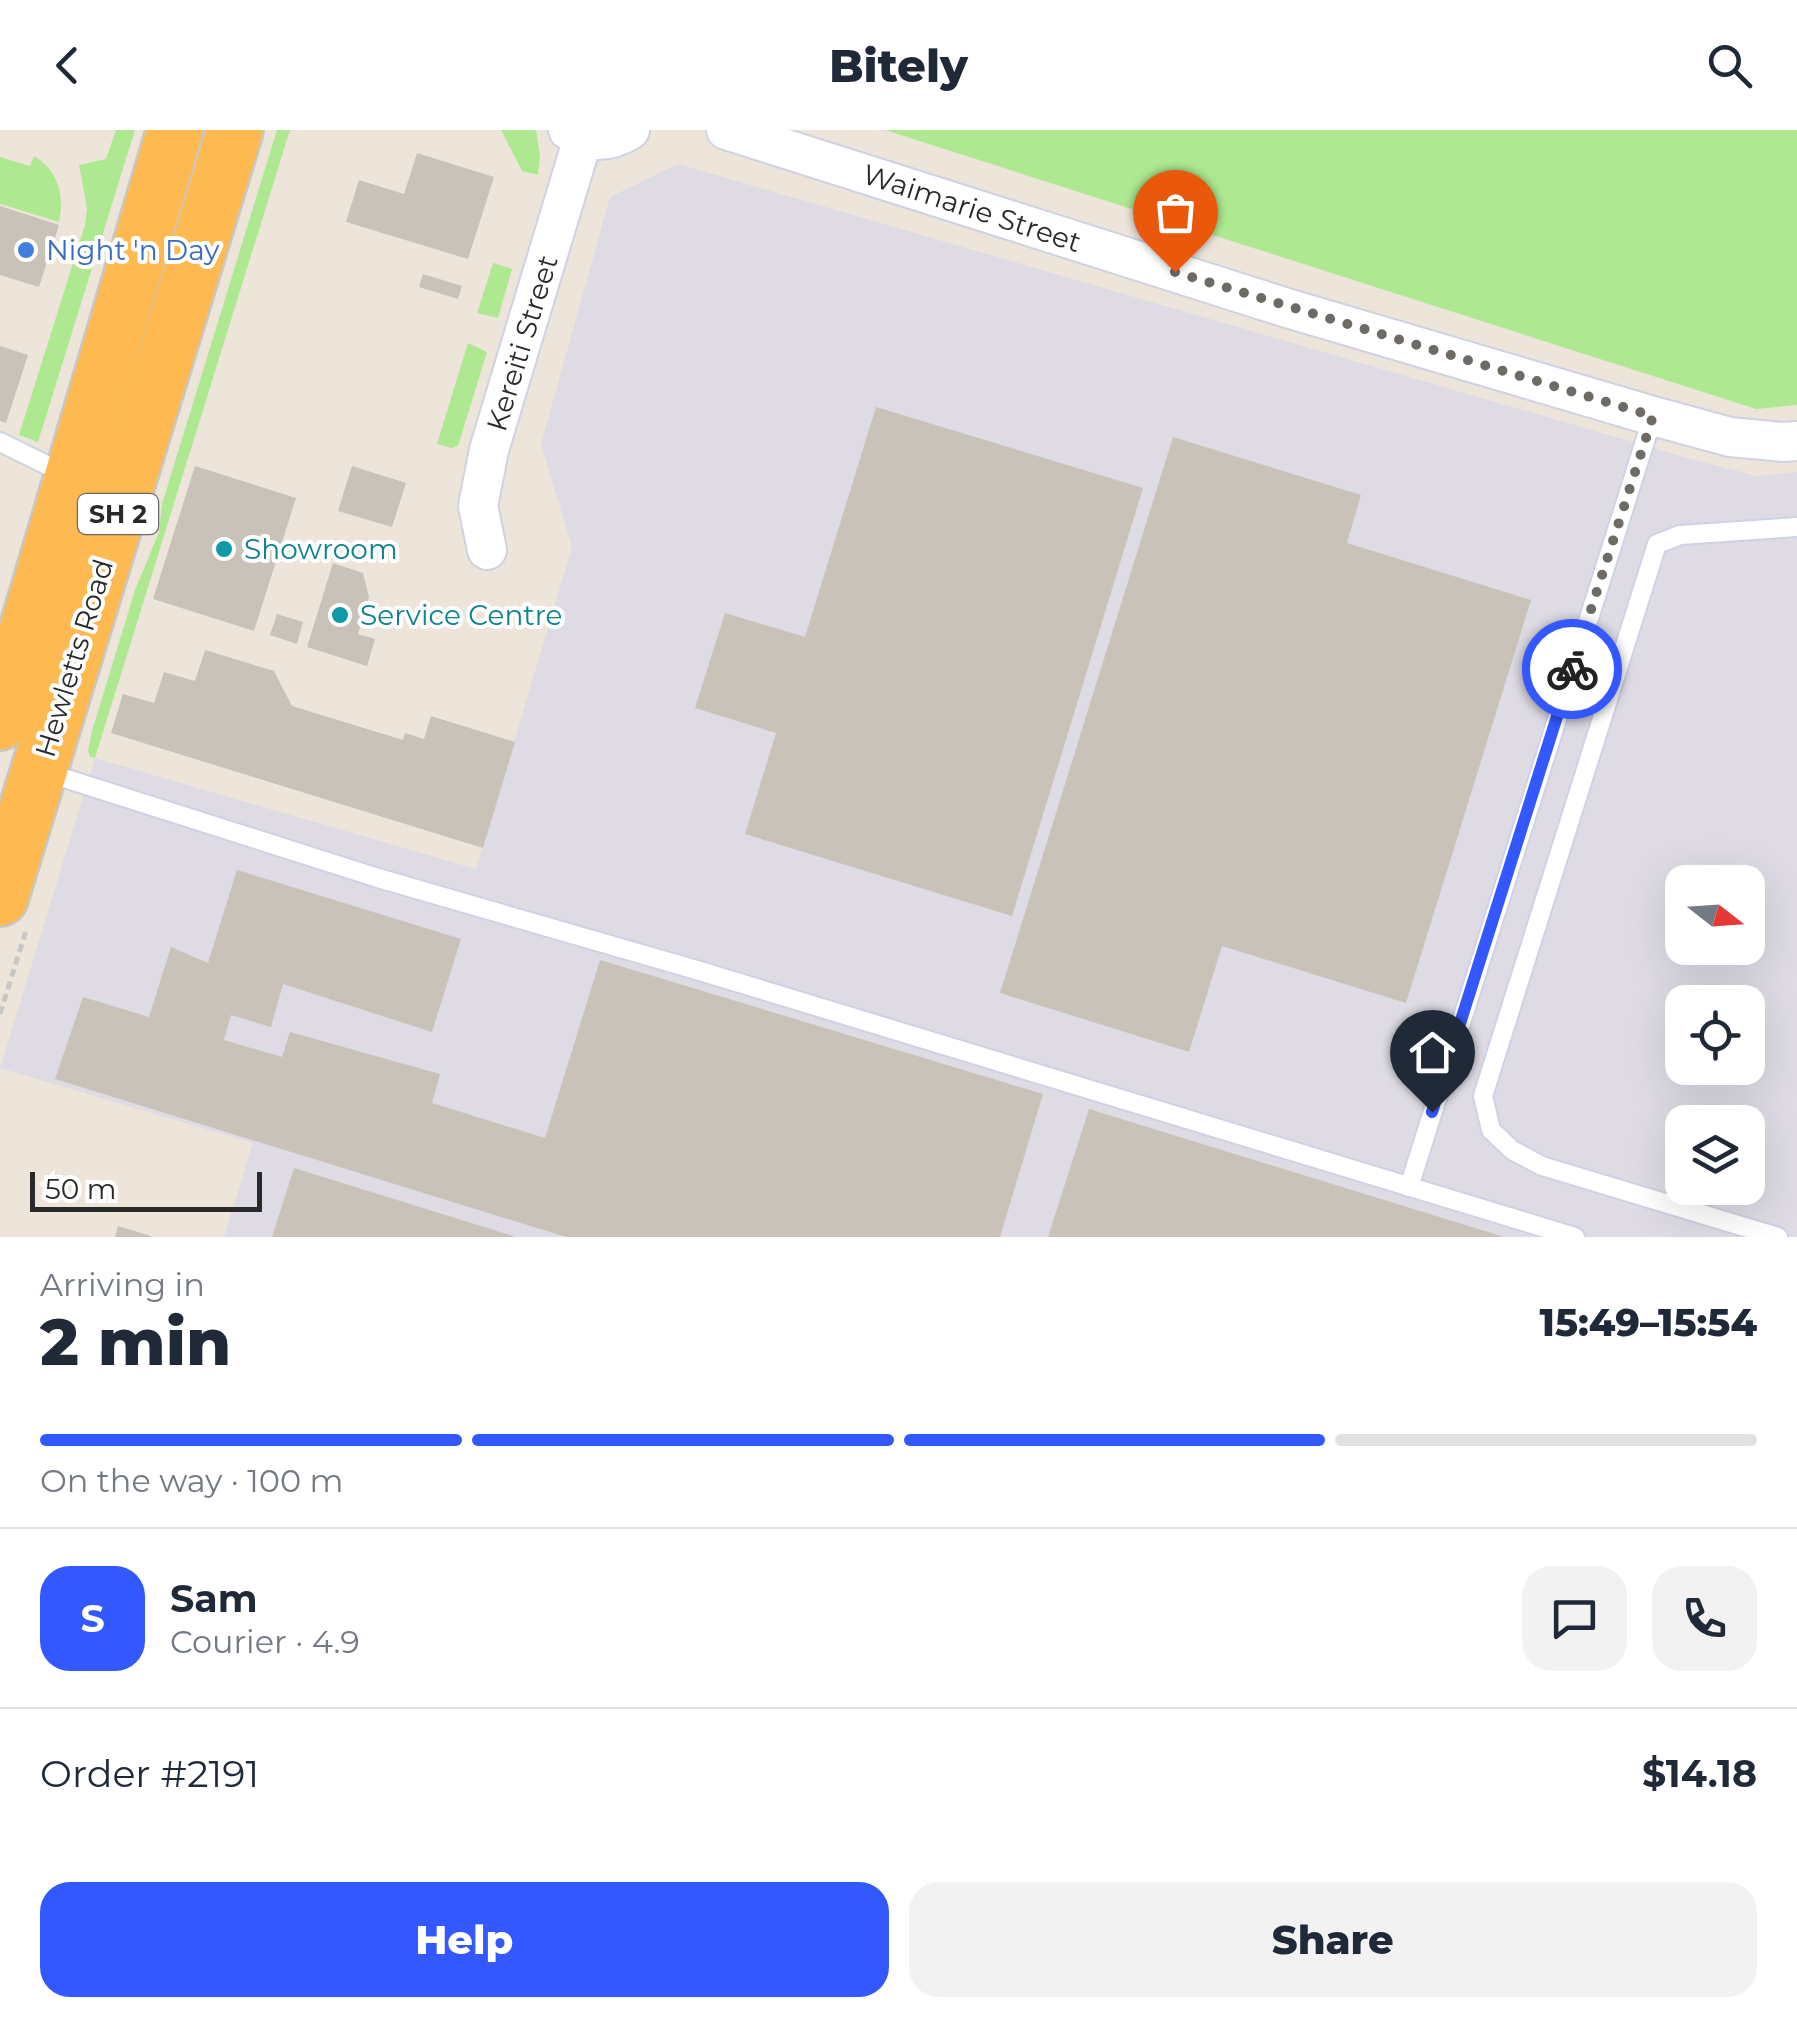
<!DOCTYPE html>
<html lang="en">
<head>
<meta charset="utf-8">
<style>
	:root { --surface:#fff; --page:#f2f2f3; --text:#1f2937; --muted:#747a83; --line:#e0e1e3; --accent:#3458ff }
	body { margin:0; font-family:Montserrat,sans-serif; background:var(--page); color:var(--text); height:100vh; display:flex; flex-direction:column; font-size:38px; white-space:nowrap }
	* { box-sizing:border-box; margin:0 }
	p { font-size:32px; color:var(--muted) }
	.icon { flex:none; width:55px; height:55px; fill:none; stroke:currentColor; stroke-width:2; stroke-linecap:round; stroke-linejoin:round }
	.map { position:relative; height:1107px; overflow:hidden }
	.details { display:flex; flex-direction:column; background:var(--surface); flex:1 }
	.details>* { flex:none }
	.needle { width:65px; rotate:107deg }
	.tools { position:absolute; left:1665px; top:735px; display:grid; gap:20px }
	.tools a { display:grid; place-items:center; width:100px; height:100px; border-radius:20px; background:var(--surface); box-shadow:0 10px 40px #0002; font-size:50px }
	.scale { position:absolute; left:30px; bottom:25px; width:232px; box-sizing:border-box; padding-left:10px; border:5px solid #292929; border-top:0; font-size:28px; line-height:35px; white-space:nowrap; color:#292929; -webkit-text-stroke:8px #fff; paint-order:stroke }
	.pin { position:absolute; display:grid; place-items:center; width:85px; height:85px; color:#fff; margin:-102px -42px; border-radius:50% 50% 50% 0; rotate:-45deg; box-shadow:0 0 10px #0007 }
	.pin .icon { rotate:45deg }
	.courier { position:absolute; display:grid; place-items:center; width:100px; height:100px; margin:-50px; border:8px solid #3458ff; border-radius:50%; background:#fff; color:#222; box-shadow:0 2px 12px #0007 }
	.head em { font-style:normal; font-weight:800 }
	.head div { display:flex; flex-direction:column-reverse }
	.head { display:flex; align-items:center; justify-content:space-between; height:170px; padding:0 40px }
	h1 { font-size:65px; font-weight:800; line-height:75px }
	.bar { display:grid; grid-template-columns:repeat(4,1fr); gap:15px 10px; align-content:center; height:120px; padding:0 40px }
	.bar i { height:12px; border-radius:8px; background:var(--line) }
	.bar .current { background:var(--accent) }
	.bar p { grid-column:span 4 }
	.line { display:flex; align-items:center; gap:25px; padding:0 40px; border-top:2px solid var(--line) }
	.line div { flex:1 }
	.round { display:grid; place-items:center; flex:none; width:105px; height:105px; border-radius:30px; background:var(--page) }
	.primary-button { display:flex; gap:20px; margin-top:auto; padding:20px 40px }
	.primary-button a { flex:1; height:115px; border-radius:30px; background:var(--accent); color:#fff; font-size:40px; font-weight:800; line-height:115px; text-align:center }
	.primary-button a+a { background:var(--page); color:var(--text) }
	header { display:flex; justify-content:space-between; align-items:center; height:130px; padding:0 40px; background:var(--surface); font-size:45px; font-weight:800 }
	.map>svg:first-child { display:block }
	.industrial { fill:#dedbe4; fill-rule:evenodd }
	.green { fill:#aee991 }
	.building { fill:#c8c2b9 }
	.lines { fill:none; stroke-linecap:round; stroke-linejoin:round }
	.service-casing { stroke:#cfd2e4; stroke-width:22 }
	.minor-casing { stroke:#cfd2e4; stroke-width:42 }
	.trunk-casing { stroke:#c7c7c7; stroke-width:60 }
	.path { stroke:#c7c7c7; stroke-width:5; stroke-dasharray:8 5; stroke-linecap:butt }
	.service { stroke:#fff; stroke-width:18 }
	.minor { stroke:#fff; stroke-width:38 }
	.trunk { stroke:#feba50; stroke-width:55 }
	.done { stroke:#6e6b67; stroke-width:10; stroke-dasharray:0 18 }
	.route { stroke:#3458ff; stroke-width:12 }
	.shop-dot { fill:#3f7fe0; stroke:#fff; stroke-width:4 }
	.culture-dot { fill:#0f9aa8; stroke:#fff; stroke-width:4 }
	.labels { text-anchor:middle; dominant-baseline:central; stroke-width:8; stroke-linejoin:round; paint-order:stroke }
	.shield { fill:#fff; stroke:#696969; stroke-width:2.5 }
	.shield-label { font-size:25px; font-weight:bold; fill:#292929 }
	.street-label { font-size:28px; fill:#292929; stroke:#fff }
	.shop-label { font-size:28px; fill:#366cbe; stroke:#fff; text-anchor:start }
	.culture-label { font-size:28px; fill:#0d838f; stroke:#fff; text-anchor:start }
</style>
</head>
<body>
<header><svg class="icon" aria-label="back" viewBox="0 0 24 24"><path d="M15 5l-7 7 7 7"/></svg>Bitely<svg class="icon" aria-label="search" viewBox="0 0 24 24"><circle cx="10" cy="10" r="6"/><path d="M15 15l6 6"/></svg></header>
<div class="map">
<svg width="1797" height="1107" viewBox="0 0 1797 1107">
	<rect width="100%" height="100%" fill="#ede5d9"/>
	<path class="industrial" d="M678,34L1691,329L1757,346L1797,342V1107H224L253,1013L0,938L95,628L476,739L572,417L541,314L610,67ZM1682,752H1748V818H1682ZM1682,872H1748V938H1682ZM1682,992H1748V1058H1682Z"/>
	<g class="green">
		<path d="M116,0H135L38,312L19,305L85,95L87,78L79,35L106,29Z"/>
		<path d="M277,0H290L95,628L90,627L88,621L92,601L135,460L159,402L162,374Z"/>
		<path d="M501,0H536L540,25L538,45L522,41Z"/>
		<path d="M885,0H1797V275L1756,279Z"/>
		<path d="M34,26C58,40 65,65 59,92L0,74V27L30,36Z"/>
		<path d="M493,133L512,139L498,188L477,183Z"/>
		<path d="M468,213L487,222L458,316L451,318L437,314Z"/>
	</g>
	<g class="building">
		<path d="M417,23L494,47L468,129L346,92L359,50L404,64Z"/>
		<path d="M0,76L59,95L39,157L0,145Z"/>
		<path d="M423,144L462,156L458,169L419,157Z"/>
		<path d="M0,216L28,225L6,293L0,291Z"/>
		<path d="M876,277L1143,358L1012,786L745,704L776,603L695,578L725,483L805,507Z"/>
		<path d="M1173,307L1361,365L1347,413L1531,470L1406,873L1222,816L1189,922L1000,863Z"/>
		<path d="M195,336L296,368L254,501L153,469Z"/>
		<path d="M352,336L406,353L392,397L338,381Z"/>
		<path d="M333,433L363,443L369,467L358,504L375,509L367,536L307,517Z"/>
		<path d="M277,484L303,492L297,514L270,505Z"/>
		<path d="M205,520L274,541L292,576L403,610L405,603L424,609L431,586L515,612L483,718L111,603L123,564L154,573L164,542L195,551Z"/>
		<path d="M237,740L461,809L432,902L283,854L271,897L231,885L224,910L282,927L290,902L440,944L432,973L545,1008L600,830L1043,964L1000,1107H566L55,949L83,867L149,887L171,817L208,833Z"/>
		<path d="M1089,979L1501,1106V1107H1048Z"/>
		<path d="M294,1038L513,1106V1107H272Z"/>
		<path d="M118,1096L151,1106V1107H115Z"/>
	</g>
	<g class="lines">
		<g class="service-casing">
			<g id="service">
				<path d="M0,312L67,345"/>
				<path d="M45,642L378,748L700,841L1575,1107"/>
				<path d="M1409,1057L1653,286"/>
				<path d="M1778,1107L1542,1036L1512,1020L1491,1000L1483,966L1657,414L1680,405L1797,397"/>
			</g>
		</g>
		<g class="minor-casing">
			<g id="minor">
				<path d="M568,0C588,14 609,13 630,0"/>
				<path d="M726,0L1287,178L1653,286L1730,307L1783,312L1797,311"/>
				<path d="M487,420L478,376L489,320L583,8"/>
			</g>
		</g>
		<g class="trunk-casing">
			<g id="trunk">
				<path d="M0,592L175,0"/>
				<path d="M0,768L235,0"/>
			</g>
		</g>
		<path class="path" d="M0,884L26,801"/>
		<use href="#service" class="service"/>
		<use href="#minor" class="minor"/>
		<use href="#trunk" class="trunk"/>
	</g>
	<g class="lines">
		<path class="done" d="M1175,142L1653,286L1572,539"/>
		<path class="route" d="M1432,982L1572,539"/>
	</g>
	<circle class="shop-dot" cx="26" cy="120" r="10"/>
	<g class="culture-dot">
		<circle cx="224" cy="419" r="10"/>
		<circle cx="340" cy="485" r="10"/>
	</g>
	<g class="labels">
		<rect class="shield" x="78" y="364" width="80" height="40" rx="8"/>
		<g class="shield-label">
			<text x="118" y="384">SH 2</text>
		</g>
		<g class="street-label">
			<text transform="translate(972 78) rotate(18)">Waimarie Street</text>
			<text transform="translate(522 213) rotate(-73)">Kereiti Street</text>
			<text transform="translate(74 528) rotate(-73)">Hewletts Road</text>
		</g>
		<g class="shop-label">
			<text x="46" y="120">Night 'n Day</text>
		</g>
		<g class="culture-label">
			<text x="244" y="419">Showroom</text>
			<text x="360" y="485">Service Centre</text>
		</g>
	</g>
</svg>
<div class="tools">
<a><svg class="needle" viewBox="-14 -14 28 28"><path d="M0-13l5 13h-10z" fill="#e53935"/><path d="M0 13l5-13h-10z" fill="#747a83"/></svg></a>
<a><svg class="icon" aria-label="locate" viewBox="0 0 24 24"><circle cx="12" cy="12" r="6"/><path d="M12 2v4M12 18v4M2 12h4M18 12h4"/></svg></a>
<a><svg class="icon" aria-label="layers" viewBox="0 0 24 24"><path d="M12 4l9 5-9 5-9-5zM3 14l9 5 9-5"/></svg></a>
</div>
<div class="scale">50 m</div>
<div class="pin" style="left:1175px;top:142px;background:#ea580c"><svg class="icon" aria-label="bag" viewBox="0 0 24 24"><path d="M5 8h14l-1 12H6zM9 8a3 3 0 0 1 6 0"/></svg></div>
<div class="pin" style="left:1432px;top:982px;background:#1f2937"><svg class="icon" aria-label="home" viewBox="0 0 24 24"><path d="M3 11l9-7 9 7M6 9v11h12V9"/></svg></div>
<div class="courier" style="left:1572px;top:539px"><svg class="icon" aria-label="bike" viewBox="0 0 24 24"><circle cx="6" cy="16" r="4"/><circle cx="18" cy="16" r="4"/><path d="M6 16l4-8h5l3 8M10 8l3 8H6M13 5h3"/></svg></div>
</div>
<section class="details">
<div class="head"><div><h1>2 min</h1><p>Arriving in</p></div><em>15:49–15:54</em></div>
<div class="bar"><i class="current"></i><i class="current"></i><i class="current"></i><i></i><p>On the way · 100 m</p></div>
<div class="line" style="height:180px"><b class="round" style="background:var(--accent);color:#fff">S</b><div><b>Sam</b><p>Courier · 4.9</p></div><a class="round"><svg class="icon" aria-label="chat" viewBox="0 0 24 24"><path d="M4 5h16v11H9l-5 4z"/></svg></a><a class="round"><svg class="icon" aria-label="phone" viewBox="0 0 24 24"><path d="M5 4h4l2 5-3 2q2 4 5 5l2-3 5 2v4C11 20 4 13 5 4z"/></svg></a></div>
<div class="line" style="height:130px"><div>Order #2191</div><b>$14.18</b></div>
<div class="primary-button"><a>Help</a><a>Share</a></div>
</section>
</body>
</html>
